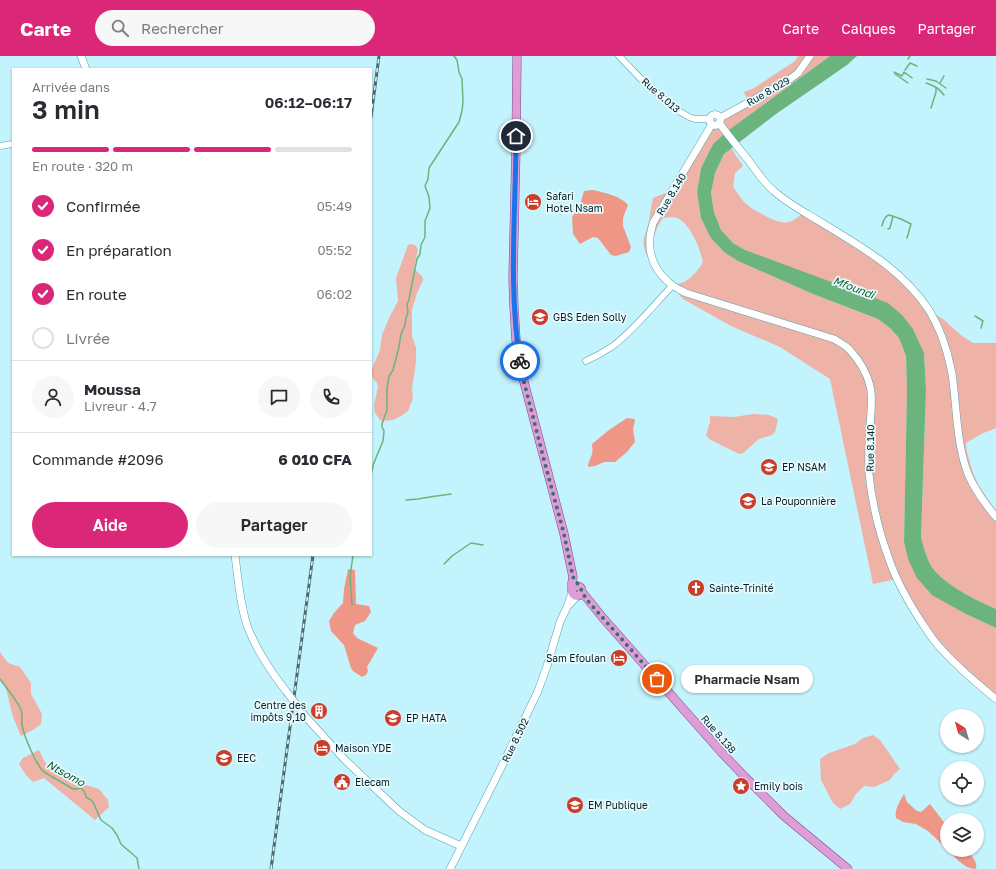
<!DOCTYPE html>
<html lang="fr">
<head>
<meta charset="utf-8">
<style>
	:root { --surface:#fff; --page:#f7f7f7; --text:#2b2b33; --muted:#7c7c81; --line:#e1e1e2; --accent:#db2777 }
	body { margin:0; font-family:"Golos Text",sans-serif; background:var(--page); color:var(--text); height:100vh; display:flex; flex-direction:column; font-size:15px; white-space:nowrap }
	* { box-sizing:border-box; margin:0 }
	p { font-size:13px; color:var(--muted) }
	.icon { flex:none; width:22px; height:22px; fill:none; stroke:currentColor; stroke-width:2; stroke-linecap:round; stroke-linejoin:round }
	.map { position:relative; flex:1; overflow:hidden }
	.side { position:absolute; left:12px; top:12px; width:360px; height:488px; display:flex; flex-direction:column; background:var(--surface); border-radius:0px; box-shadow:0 1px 3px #0004 }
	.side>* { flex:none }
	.needle { width:26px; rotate:323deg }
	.fabs { position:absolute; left:940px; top:653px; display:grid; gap:8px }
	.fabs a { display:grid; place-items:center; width:44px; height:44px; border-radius:50%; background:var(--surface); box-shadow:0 1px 3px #0004; font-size:20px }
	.pin { position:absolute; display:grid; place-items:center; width:34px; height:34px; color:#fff; margin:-17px; border:2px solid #fff; border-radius:50%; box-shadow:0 1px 4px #0007 }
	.courier { position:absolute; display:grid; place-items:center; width:40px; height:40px; margin:-20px; border:3px solid #1a73e8; border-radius:50%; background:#fff; color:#222; box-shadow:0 1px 5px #0007 }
	.bubble { position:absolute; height:28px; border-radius:14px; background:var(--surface); box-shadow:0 1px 3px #0004; font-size:13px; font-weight:600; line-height:28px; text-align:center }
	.headline em { font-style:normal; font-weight:600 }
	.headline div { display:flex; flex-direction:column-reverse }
	.headline { display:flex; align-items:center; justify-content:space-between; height:68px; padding:0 20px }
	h1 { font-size:26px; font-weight:600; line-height:30px }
	.bar { display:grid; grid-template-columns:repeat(4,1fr); gap:6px 4px; align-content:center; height:48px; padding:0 20px }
	.bar i { height:5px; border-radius:3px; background:var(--line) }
	.bar .selected { background:var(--accent) }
	.bar p { grid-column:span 4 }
	.line { display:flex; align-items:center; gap:10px; padding:0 20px; border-top:1px solid var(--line) }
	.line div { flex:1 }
	.round { display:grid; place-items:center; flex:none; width:42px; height:42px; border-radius:21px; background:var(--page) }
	ol { padding:0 20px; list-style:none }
	li { display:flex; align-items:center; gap:12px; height:44px }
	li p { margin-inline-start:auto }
	li .icon { padding:4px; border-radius:50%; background:var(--accent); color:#fff; stroke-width:4 }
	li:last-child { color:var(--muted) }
	li i { width:22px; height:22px; border:2px solid var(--line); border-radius:50% }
	.primary-button { display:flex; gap:8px; margin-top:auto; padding:8px 20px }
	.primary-button a { flex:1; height:46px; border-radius:24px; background:var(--accent); color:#fff; font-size:16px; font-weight:600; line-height:46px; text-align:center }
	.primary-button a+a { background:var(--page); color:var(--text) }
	header { display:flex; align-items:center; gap:24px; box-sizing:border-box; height:56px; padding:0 20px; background:var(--accent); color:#fff }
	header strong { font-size:19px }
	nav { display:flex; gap:22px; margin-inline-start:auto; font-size:14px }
	.search { width:280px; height:36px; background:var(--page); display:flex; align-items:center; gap:10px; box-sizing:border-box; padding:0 14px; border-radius:22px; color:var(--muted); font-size:15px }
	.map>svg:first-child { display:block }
	.green { fill:#efb2a6; fill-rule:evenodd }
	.forest { fill:#ee9787 }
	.water { fill:#6bb47e }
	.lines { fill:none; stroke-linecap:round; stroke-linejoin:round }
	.stream { stroke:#6bb47e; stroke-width:1.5 }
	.tertiary-casing { stroke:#52a4b3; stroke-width:7 }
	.secondary-casing { stroke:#52a4b3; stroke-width:8 }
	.primary-casing { stroke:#814989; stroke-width:9 }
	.tertiary { stroke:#fff; stroke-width:6 }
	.secondary { stroke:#fff; stroke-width:7 }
	.primary { stroke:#dd9ed7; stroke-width:8 }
	.rail-casing { stroke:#466d74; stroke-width:3 }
	.rail { stroke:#eaf9fc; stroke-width:1.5; stroke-dasharray:4.5; stroke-linecap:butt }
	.secondary-bridge-casing { stroke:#52a4b3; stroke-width:8; stroke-linecap:butt }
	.secondary-bridge { stroke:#fff; stroke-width:7 }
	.done { stroke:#446b72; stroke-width:4; stroke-dasharray:0 7.2 }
	.route { stroke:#1a73e8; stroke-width:5 }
	.labels { text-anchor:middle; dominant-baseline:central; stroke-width:3.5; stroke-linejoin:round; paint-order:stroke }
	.street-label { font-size:10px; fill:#002228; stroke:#eaf9fc }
	.poi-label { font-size:10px; fill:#002228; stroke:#eaf9fc; text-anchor:start }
	.water-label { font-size:11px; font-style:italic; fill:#065e2c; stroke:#eaf9fc }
</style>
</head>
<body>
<header>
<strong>Carte</strong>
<div class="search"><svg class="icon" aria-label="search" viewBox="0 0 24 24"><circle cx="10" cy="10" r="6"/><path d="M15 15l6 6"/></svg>Rechercher</div>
<nav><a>Carte</a><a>Calques</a><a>Partager</a></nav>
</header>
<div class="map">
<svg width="996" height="813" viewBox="0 0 996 813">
	<rect width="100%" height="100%" fill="#c3f3fc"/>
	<g class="green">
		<path d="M798,0H830L726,76L713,88L701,112L697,136L701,162L710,181L724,196L738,205L813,238L878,263L890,272L899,282L906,300L907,335L904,486L908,503L966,558L996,572V643L936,587L897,523L873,528L830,323L780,291L731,270L683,243L647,200C640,183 645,182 649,165C650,158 651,150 653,142L673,134L704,83L721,57L747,44L744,36L754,32L795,5ZM674,161C677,162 680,163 682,165C693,174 700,193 703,206C698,215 688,227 677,228C670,223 663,217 659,210C649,194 653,175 663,162Z"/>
		<path d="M731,92L743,110L735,117L733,131C737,135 740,142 744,146C749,151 756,155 762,158C778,167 790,172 803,156L895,215L929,255L943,263L962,280L973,287H996V372L981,378L966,387L967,396L973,417L979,430L996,455V553C976,544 950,532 935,515C927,506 924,493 921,481L926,334L924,297L913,273L745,194L733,187L721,174L714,156L711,137L715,117L724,98Z"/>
		<path d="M412,188L416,190L418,193L414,213L422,220L423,224L417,237L412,254V280L416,292V306L412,333L413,342L408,355L401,360L393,364L381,365L375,357L374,349L378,331L377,327L371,320V315L380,294L382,279L389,262L398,245L396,222L408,189Z"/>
		<path d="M753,358L769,359L778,363L775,376L772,379L759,383L742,398L737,397L709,383L706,379L710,366V360L734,361Z"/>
		<path d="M0,596L8,607L20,611L31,627V638L42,658L41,668L33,674L21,680C18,672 14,665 12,657C8,646 9,632 0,624Z"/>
		<path d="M873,679L880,684L900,713L894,718L890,724L874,731L864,730L856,738L850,748L840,753L833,747L821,724L820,703L829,697L855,688L863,682Z"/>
		<path d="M39,694L45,706L51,714L63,716L76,726L99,733L108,744L109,751L95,764L44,722L33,726L26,719L19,708L23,702Z"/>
	</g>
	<g class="forest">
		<path d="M592,134C603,136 621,140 628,149L623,162V170L631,191L629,196L616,200L611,199L598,182L593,181L580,188L573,178L572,161L579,152L584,135Z"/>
		<path d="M627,362L634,363L635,364L633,373L635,386L627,396L615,406H604L595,410L588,411C588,406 591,402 592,398C593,395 592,391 592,388L609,374Z"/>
		<path d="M348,513L355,514L356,548L369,550L371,556L365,565L355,569L353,577L357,582L378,592L367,611L368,615L366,619L362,621L353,615L351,612L344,589L331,575L329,565L334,557L343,547L344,533Z"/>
		<path d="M904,738L907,746L917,755L921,756L930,748L947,770V793L928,775L916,768L903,766L896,762C894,754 900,745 904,738Z"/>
		<path d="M948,794H967C971,800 978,805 976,813C964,813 956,802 948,794Z"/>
	</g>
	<path class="water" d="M830,0H857L847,9L776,58L724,98L715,117L711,137L714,156L721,174L733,187L745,194L888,247L902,259L913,273L924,297L926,334L921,481C924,492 927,506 935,515C950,532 976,544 996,553V572L966,558L932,539L917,522L908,503L904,486L907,335L906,300L899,282L890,272L878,263L813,238L738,205L724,196L710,181L701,162L697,136L701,112L713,88L726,76Z"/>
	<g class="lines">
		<g class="stream">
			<path d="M908,3L910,0"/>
			<path d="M905,14L910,7L917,10"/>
			<path d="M894,16L902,20L904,16L912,22"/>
			<path d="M895,18L908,27"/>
			<path d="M927,23L936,25L946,32"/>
			<path d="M926,27C934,30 939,32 944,39"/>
			<path d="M940,27L944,20"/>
			<path d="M931,52L936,36V32"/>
			<path d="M882,170C883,166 884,160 889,159L901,163L911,168L907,182"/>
			<path d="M888,173L890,172L893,160"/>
			<path d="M409,243L417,203L420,198L421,189L425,181V165L430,152L429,141L425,130L428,123L429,112L459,66L462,55L463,46L462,23L459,16L457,4L454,0"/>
			<path d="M975,260L983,265L981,272"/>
			<path d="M373,409L383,385L384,375L382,371V368L387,354V332L389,320L393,314L399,291L401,278L405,269L406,262L408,256L407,248L409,244"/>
			<path d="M371,419L373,410"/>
			<path d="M437,440L451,438"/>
			<path d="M406,444L418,443L436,440"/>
			<path d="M444,508L452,500L471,487L483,489"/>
			<path d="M352,549L350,521L353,499"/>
			<path d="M0,623C5,630 19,647 21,654C23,659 21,664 22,669C24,680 36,709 44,716L73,733H76L81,732C85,735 85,737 86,741L91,744L93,746L101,764L112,772L117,779L121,788L137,802L139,813"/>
		</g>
		<g class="tertiary-casing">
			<g id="tertiary">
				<path d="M619,0L641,23L677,54L689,61L695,63H709"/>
				<path d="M0,90L13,88"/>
				<path d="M586,305C595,301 604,296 613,290C635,273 653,250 672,230"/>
			</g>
		</g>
		<g class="secondary-casing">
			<g id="secondary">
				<path d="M81,0L86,13"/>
				<circle cx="715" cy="64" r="5.5"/>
				<path d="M720,62L762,39L790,23L798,17L810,0"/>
				<path d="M719,67C729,80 739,93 749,105C757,116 764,127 774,135C787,147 804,156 819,165C861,191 901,212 929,254C940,272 947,293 951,313C953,320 953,328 954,334C957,362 958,392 968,418C975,434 985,448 996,461"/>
				<path d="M712,68L653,167C652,172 650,177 650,182C648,201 657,218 672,229C676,232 681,234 686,237L834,283C839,286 845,289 849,293C858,303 867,316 870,330C873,342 871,356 870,369C869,385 868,401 869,418C872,447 879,476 889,503C897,527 910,549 924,570C928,576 932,582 936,587C954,608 975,626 996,643"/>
				<path d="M235,499C238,522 240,550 248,572C257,595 271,616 286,635"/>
				<path d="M569,549L577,540"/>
				<path d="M305,660L344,703L399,755L425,774L461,790"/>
				<path d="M450,813L499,716L538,635L547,610L560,566L567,551L572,537"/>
			</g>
		</g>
		<g class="primary-casing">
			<g id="primary">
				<path d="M517,0L516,92L513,222L514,251L516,284L523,322L564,478L573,521L572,527V533"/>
				<circle cx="577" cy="535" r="5"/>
				<path d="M582,536L603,562L723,698L745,721L784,760L848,813"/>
			</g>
		</g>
		<use href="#tertiary" class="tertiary"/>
		<use href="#secondary" class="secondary"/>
		<use href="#primary" class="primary"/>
		<g class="rail-casing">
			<g id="rail">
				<path d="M371,61L379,0"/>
				<path d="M271,813L313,499"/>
			</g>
		</g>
		<use href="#rail" class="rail"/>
		<g class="secondary-bridge-casing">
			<path id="secondary-bridge" d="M286,635L305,660"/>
		</g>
		<use href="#secondary-bridge" class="secondary-bridge"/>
	</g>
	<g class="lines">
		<path class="done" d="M520,305L523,322L544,404L564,478L573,521L581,533L582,536L587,544L657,623"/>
		<path class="route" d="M516,80C516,155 508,230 520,305"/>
	</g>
	<defs>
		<g id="hotel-disc" transform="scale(0.9)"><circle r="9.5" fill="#c93d2a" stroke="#eaf9fc"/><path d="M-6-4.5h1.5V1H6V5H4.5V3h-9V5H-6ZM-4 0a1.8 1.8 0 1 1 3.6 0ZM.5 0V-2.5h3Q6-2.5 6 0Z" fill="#fff"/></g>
		<g id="school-disc" transform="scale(0.9)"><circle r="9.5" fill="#c93d2a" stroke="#eaf9fc"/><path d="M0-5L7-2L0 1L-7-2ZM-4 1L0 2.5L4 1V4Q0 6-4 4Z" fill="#fff"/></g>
		<g id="church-disc" transform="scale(0.9)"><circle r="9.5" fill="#c93d2a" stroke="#eaf9fc"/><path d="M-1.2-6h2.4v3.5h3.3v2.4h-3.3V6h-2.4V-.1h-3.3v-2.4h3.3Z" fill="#fff"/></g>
		<g id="building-disc" transform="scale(0.9)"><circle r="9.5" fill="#c93d2a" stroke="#eaf9fc"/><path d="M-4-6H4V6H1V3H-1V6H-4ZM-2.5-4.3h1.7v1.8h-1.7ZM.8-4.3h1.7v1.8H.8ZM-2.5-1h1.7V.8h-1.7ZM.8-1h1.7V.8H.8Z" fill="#fff"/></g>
		<g id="civic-disc" transform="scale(0.9)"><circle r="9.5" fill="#c93d2a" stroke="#eaf9fc"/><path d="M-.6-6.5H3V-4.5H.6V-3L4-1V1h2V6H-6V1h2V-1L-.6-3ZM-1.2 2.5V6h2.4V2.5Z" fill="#fff"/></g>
		<g id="sight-disc" transform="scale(0.9)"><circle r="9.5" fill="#c93d2a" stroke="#eaf9fc"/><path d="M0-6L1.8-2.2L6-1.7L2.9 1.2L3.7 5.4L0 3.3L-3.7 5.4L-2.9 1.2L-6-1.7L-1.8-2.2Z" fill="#fff"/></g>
	</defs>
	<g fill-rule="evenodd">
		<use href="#hotel-disc" x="533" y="146"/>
		<use href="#school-disc" x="540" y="261"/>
		<use href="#school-disc" x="769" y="411"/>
		<use href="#school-disc" x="748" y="445"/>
		<use href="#church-disc" x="696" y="532"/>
		<use href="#hotel-disc" x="619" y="602"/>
		<use href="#building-disc" x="319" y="655"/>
		<use href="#school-disc" x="393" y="662"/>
		<use href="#hotel-disc" x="322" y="692"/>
		<use href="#school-disc" x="224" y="702"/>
		<use href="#civic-disc" x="342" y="726"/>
		<use href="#sight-disc" x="741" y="730"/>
		<use href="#school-disc" x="575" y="749"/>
	</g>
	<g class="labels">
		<g class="street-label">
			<text transform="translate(768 35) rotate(-30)">Rue 8.029</text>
			<text transform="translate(661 39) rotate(41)">Rue 8.013</text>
			<text transform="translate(671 138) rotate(-59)">Rue 8.140</text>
			<text transform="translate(870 392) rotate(-89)">Rue 8.140</text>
			<text transform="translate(719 678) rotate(49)">Rue 8.138</text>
			<text transform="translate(515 684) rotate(-64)">Rue 8.502</text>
		</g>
		<g class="poi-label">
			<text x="546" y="140">Safari<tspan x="546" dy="12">Hotel Nsam</tspan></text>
			<text x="553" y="261">GBS Eden Solly</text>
			<text x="782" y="411">EP NSAM</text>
			<text x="761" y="445">La Pouponnière</text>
			<text x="709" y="532">Sainte-Trinité</text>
			<text x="606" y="602" text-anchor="end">Sam Efoulan</text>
			<text x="306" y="649" text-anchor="end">Centre des<tspan x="306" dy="12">impôts 9,10</tspan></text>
			<text x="406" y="662">EP HATA</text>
			<text x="335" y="692">Maison YDE</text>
			<text x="237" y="702">EEC</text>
			<text x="355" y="726">Elecam</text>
			<text x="754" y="730">Emily bois</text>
			<text x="588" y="749">EM Publique</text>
		</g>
		<g class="water-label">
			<text transform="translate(854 231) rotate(21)">Mfoundi</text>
			<text transform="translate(66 717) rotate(29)">Ntsomo</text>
		</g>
	</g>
</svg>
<div class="fabs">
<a><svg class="needle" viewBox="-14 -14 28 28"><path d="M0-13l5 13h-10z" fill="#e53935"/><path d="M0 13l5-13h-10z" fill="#7c7c81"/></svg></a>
<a><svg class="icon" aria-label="locate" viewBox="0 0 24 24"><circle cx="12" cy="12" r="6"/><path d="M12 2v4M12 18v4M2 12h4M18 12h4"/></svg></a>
<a><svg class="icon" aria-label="layers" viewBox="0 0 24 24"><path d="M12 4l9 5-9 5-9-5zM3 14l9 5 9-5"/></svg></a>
</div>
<div class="pin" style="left:657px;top:623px;background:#ea580c"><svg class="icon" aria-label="bag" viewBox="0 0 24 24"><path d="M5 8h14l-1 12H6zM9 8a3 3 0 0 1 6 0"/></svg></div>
<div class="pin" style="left:516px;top:80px;background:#1f2937"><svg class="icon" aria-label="home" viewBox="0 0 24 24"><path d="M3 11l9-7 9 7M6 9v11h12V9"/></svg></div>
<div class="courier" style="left:520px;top:305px"><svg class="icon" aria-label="bike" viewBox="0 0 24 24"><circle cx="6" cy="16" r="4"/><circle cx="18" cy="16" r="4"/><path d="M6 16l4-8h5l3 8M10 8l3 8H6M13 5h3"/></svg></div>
<div class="bubble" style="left:681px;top:609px;width:132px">Pharmacie Nsam</div>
<section class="side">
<div class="headline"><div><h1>3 min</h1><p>Arrivée dans</p></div><em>06:12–06:17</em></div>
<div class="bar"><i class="selected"></i><i class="selected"></i><i class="selected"></i><i></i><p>En route · 320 m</p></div>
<ol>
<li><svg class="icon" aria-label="check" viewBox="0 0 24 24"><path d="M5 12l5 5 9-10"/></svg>Confirmée<p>05:49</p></li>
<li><svg class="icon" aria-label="check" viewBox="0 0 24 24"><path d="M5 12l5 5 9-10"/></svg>En préparation<p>05:52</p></li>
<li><svg class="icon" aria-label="check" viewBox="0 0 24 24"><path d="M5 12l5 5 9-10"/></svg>En route<p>06:02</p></li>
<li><i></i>Livrée</li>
</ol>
<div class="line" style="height:72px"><a class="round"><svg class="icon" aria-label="person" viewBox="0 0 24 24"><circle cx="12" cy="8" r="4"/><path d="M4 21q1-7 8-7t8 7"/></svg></a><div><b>Moussa</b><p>Livreur · 4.7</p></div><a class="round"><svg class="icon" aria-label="chat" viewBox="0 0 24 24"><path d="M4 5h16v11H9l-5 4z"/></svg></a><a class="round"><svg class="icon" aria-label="phone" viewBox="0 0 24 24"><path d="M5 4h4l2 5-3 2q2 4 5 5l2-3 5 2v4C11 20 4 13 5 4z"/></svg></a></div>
<div class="line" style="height:52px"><div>Commande #2096</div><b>6 010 CFA</b></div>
<div class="primary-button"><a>Aide</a><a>Partager</a></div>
</section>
</div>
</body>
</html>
